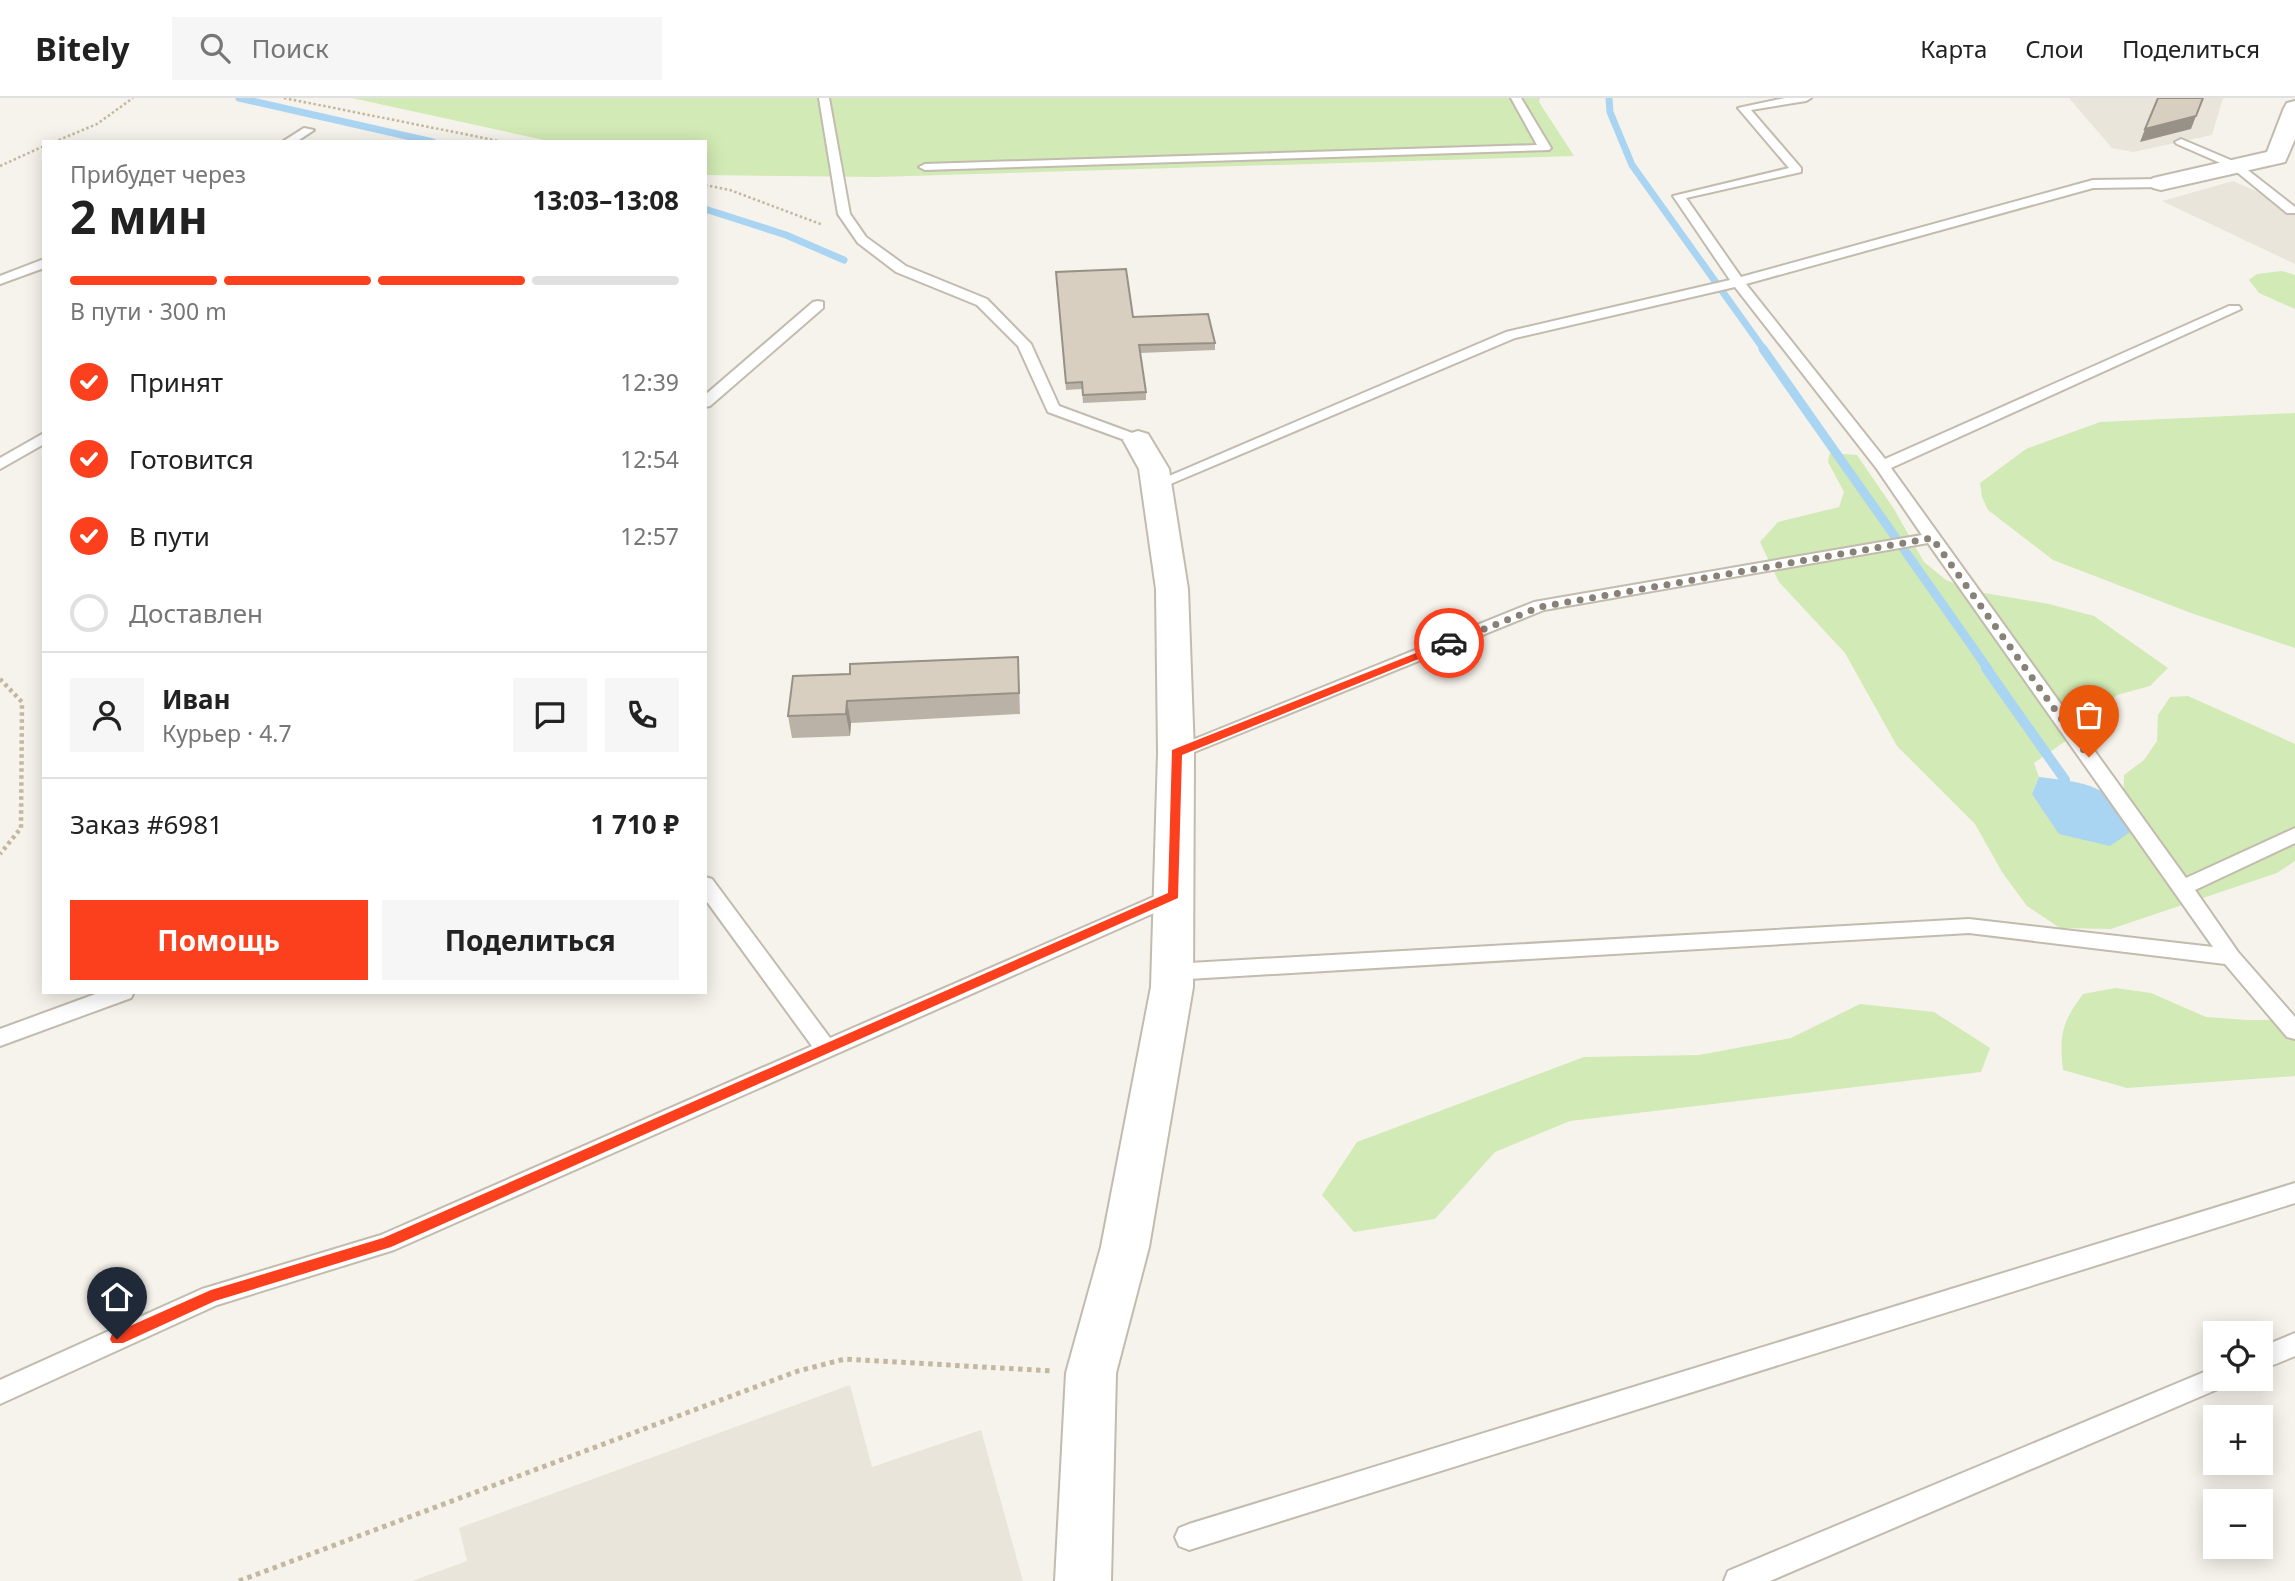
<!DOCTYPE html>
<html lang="ru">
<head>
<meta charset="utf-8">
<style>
	:root { --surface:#fff; --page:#f6f6f6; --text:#222; --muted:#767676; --line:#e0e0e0; --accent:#fc3f1d }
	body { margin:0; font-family:"Noto Sans",sans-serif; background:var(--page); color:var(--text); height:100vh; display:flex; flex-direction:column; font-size:26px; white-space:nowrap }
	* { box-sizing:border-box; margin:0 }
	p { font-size:23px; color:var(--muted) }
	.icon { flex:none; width:38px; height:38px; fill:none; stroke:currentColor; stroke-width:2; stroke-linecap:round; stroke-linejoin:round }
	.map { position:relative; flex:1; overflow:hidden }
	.details { position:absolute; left:42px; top:42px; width:665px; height:854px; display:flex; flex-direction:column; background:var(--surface); border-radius:0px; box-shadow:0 4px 18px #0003 }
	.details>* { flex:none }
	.buttons { position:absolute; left:2203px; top:1223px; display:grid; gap:14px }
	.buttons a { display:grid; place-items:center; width:70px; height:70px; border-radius:0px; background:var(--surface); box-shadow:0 4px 18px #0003; font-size:35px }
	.pin { position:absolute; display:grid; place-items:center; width:60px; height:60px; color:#fff; margin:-72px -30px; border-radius:50% 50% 50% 0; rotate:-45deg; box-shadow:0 0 7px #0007 }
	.pin .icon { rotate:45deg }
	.courier { position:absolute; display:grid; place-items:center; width:70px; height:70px; margin:-35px; border:5px solid #fc3f1d; border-radius:50%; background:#fff; color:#222; box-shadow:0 2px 9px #0007 }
	.headline em { font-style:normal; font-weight:700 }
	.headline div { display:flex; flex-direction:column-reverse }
	.headline { display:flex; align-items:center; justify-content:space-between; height:119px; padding:0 28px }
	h1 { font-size:46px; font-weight:700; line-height:52px }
	.bar { display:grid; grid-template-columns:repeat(4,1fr); gap:10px 7px; align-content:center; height:84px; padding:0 28px }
	.bar i { height:9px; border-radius:5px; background:var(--line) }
	.bar .on { background:var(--accent) }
	.bar p { grid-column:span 4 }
	.line { display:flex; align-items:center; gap:18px; padding:0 28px; border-top:2px solid var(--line) }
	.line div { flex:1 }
	.round { display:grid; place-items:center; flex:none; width:74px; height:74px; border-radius:0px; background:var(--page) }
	ol { padding:0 28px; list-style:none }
	li { display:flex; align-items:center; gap:21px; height:77px }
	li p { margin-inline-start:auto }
	li .icon { padding:7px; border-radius:50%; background:var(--accent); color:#fff; stroke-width:4 }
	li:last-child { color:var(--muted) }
	li i { width:38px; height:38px; border:4px solid var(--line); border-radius:50% }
	.cta { display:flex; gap:14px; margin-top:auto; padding:14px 28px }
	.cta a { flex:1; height:80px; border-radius:0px; background:var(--accent); color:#fff; font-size:28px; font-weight:700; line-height:80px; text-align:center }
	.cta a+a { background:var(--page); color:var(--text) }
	header { display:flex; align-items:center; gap:42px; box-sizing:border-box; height:98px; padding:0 35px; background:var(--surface); border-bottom:2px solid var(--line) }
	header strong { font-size:33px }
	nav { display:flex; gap:38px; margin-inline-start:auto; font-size:24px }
	.search { width:490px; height:63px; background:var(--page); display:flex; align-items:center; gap:18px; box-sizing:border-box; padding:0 24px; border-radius:0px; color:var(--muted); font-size:26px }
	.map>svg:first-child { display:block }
	.residential { fill:#eae5da }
	.green { fill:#d2eab5 }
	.water { fill:#a9d4f2 }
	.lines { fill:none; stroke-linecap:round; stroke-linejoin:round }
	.stream-far2 { stroke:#a9d4f2; stroke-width:7 }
	.stream-far1 { stroke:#a9d4f2; stroke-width:9 }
	.stream { stroke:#a9d4f2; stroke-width:10 }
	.service-casing { stroke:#c2bbae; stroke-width:4 }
	.minor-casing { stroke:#c2bbae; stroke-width:4 }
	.path-far2 { stroke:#c4b79f; stroke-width:2.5; stroke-dasharray:2.5 2.5; stroke-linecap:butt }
	.path-far1 { stroke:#c4b79f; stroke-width:4.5; stroke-dasharray:3.5 3.5; stroke-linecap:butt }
	.path { stroke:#c4b79f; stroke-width:5; stroke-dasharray:4.5 4.5; stroke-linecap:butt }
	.service { fill:#fff; fill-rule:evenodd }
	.minor { fill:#fff; fill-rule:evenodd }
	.wall { fill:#bab2a6 }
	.shaded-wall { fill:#979187 }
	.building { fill:#d8cfc1; stroke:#979187; stroke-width:2 }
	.route { fill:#fc3f1d }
	.done { stroke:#878178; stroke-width:7; stroke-dasharray:0 12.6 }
</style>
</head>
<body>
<header>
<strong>Bitely</strong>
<div class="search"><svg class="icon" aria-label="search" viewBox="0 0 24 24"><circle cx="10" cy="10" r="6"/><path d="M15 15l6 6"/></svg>Поиск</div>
<nav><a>Карта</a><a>Слои</a><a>Поделиться</a></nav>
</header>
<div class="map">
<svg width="2295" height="1483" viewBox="0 0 2295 1483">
	<rect width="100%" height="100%" fill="#f6f3ec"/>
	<g class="residential">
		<path d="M2069,0H2223L2212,37L2133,54L2112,50Z"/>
		<path d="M2233,83L2295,110V166L2162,103Z"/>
		<path d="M850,1287L872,1369L981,1332L1023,1483H412L467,1463L459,1430Z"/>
	</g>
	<g class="green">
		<path d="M352,0H1540L1539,4L1574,58L877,79L706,77L705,44H553Z"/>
		<path d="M2282,173L2295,177V211L2259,195L2249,182L2257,176Z"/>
		<path d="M2295,315V550L2191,515L2053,462L1988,412L1982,399L1980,385L2026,351L2100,324Z"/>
		<path d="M1830,355L1857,357L1894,411L1924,464L1946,482L1973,493L2049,506L2094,518L2168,570L2150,588L2117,597L2095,615L2080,633L2034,665L2039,679L2032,696L2123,709L2124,677L2144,662L2157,643L2158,617L2170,599L2188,598L2295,646V763L2277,775L2111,831L2060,830L2027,808L2002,774L1975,726L1897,648L1845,555L1779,484L1760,444L1778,424L1839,409L1844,394L1828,364Z"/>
		<path d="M2115,890L2151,895L2206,919L2247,922H2295V978L2127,990L2063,972C2059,937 2062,924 2083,896Z"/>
		<path d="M1860,906L1934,914L1990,950L1981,974L1570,1023L1495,1054L1435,1121L1354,1134L1322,1097L1357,1044L1584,959L1699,957L1791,940Z"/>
	</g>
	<path class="water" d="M2039,679C2086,685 2111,685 2133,732L2110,748L2059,736L2032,696Z"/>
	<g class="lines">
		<g class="stream-far2">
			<path d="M239,0L433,44"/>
			<path d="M1609,0L1610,14L1632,67L1765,253"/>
			<path d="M705,111L786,137L844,162"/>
		</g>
		<path class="stream-far1" d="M1763,251L1988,571"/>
		<path class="stream" d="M1986,570L2065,682"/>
		<g class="service-casing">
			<g id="service">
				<path d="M819,0H829L850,116L866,139L906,168L987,201L1031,246L1059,308L1143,339L1145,342L1143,345H1133L1048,314L1018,248L977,207L896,174L858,145L838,116Z"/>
				<path d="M1511,0H1521L1551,50L1549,52L925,72L919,69L925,66L1537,47Z"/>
				<path d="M1785,0H1811L1806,3L1751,12L1801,70V74L1686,100L1741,179L2093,82L2161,81L2167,85L2161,89L2093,90L1746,186L1885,361L2229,208H2239L2241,211L1891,370L2186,780L2295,730V745L2195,792L2238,854L2295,919V941L2287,939L2225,866L1969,835L1172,882L1165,879L1162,874L1165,869L1172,866L1969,821L2213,849L1928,445L1544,512L1182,659H1170L1167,655L1170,651L1534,504L1922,437L1877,371L1735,189L1515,240L1161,390H1151L1148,387L1506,234L1730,182L1673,98L1789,70L1738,10Z"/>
				<path d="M304,30L314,32L296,44H282Z"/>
				<path d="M2181,41L2240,66L2295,109V115H2287L2232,70L2177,46L2175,44Z"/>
				<path d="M44,161V170L0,186V178Z"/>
				<path d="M818,203L823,204V210L710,308L705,309V297L813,204Z"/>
				<path d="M44,335V346L0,371V360Z"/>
				<path d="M705,779L712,781L830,940L1167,793H1181L1184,798L1181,803L394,1152L217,1207L0,1306V1282L202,1191L381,1137L812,948L705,801Z"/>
				<path d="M101,894H134L131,900L0,948V931Z"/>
				<path d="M2295,1085V1105L1189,1452L1179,1448L1175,1439L1179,1430L1189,1426Z"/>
				<path d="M2295,1235V1258L2261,1272V1249Z"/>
				<path d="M2216,1269V1281H2228L2225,1288L1770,1483H1724L1728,1473Z"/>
			</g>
		</g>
		<g class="minor-casing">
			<g id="minor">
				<path d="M2295,3V41L2285,64L2161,92L2153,90L2149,85L2153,80L2267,54L2284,10L2287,5Z"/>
				<path d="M1138,333L1148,336L1169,371L1188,491L1194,655L1193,889L1149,1149L1116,1275L1111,1483H1055L1066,1275L1101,1149L1151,889L1158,655L1156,491L1139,371L1123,342L1128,336Z"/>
			</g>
		</g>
		<g class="path-far2">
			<path d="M284,0L504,44"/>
			<path d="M54,44L97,26L133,0"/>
			<path d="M0,68L44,48"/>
			<path d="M705,87L730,92L823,127"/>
		</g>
		<path class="path-far1" d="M0,581L22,604L21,730L0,756"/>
		<path class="path" d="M239,1483L798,1273L845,1261L1052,1273"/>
		<use href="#service" class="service"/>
		<use href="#minor" class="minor"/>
	</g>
	<g class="wall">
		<path d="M1056,174L1133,219L1215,245V252L1140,255L1146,294V302L1083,305L1082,291L1066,292Z"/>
		<path d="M793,578L1019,581L1020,616L851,625L850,638L792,640L788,618Z"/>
	</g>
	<g class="shaded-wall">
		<path d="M2196,18L2191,31L2140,44L2145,31Z"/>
		<path d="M705,488L707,575L705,568Z"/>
		<path d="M847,603L851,625L850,638L846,616Z"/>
	</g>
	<g class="building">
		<path d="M2158,0H2203L2196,18L2145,31Z"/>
		<path d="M1126,171L1133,219L1208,216L1215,245L1139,247L1146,294L1083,297L1082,284L1066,285L1056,174Z"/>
		<path d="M1018,559L1019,595L847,603L846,616L788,618L793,578L850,576V566Z"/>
	</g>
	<path class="route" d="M1449,542L1454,545L1453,547L1182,657L1178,800L391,1149L215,1203L123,1245H112L110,1241L112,1236L211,1192L383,1140L1168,795L1172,652Z"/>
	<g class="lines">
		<path class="done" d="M1449,545L1540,509L1932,440L2089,659"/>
	</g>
</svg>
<div class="buttons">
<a><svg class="icon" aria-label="locate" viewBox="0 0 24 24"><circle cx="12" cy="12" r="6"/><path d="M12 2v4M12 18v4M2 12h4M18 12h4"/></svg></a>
<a>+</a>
<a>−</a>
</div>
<div class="pin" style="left:2089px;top:659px;background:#ea580c"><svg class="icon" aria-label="bag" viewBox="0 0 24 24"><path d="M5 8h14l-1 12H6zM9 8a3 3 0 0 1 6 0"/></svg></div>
<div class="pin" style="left:117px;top:1241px;background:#1f2937"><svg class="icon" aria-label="home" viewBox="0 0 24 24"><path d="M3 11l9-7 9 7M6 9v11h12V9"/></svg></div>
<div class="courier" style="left:1449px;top:545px"><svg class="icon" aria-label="car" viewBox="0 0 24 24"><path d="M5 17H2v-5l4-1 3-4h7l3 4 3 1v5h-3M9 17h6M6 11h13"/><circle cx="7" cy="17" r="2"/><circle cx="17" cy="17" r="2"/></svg></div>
<section class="details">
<div class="headline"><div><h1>2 мин</h1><p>Прибудет через</p></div><em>13:03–13:08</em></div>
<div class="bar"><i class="on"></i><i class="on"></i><i class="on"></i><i></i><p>В пути · 300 m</p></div>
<ol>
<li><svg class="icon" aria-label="check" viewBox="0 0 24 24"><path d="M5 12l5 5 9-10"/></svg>Принят<p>12:39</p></li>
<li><svg class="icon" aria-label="check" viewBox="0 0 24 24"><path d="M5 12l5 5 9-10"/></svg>Готовится<p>12:54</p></li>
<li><svg class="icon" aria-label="check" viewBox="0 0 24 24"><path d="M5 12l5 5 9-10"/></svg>В пути<p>12:57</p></li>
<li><i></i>Доставлен</li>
</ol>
<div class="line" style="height:126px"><a class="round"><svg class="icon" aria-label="person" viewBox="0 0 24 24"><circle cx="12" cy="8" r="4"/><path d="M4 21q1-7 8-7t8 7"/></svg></a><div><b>Иван</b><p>Курьер · 4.7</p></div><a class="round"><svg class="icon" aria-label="chat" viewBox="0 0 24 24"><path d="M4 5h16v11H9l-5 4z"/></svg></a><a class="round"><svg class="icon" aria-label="phone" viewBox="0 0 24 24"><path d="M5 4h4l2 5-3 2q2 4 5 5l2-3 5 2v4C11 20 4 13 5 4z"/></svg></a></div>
<div class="line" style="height:91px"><div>Заказ #6981</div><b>1 710 ₽</b></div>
<div class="cta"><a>Помощь</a><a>Поделиться</a></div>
</section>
</div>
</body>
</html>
